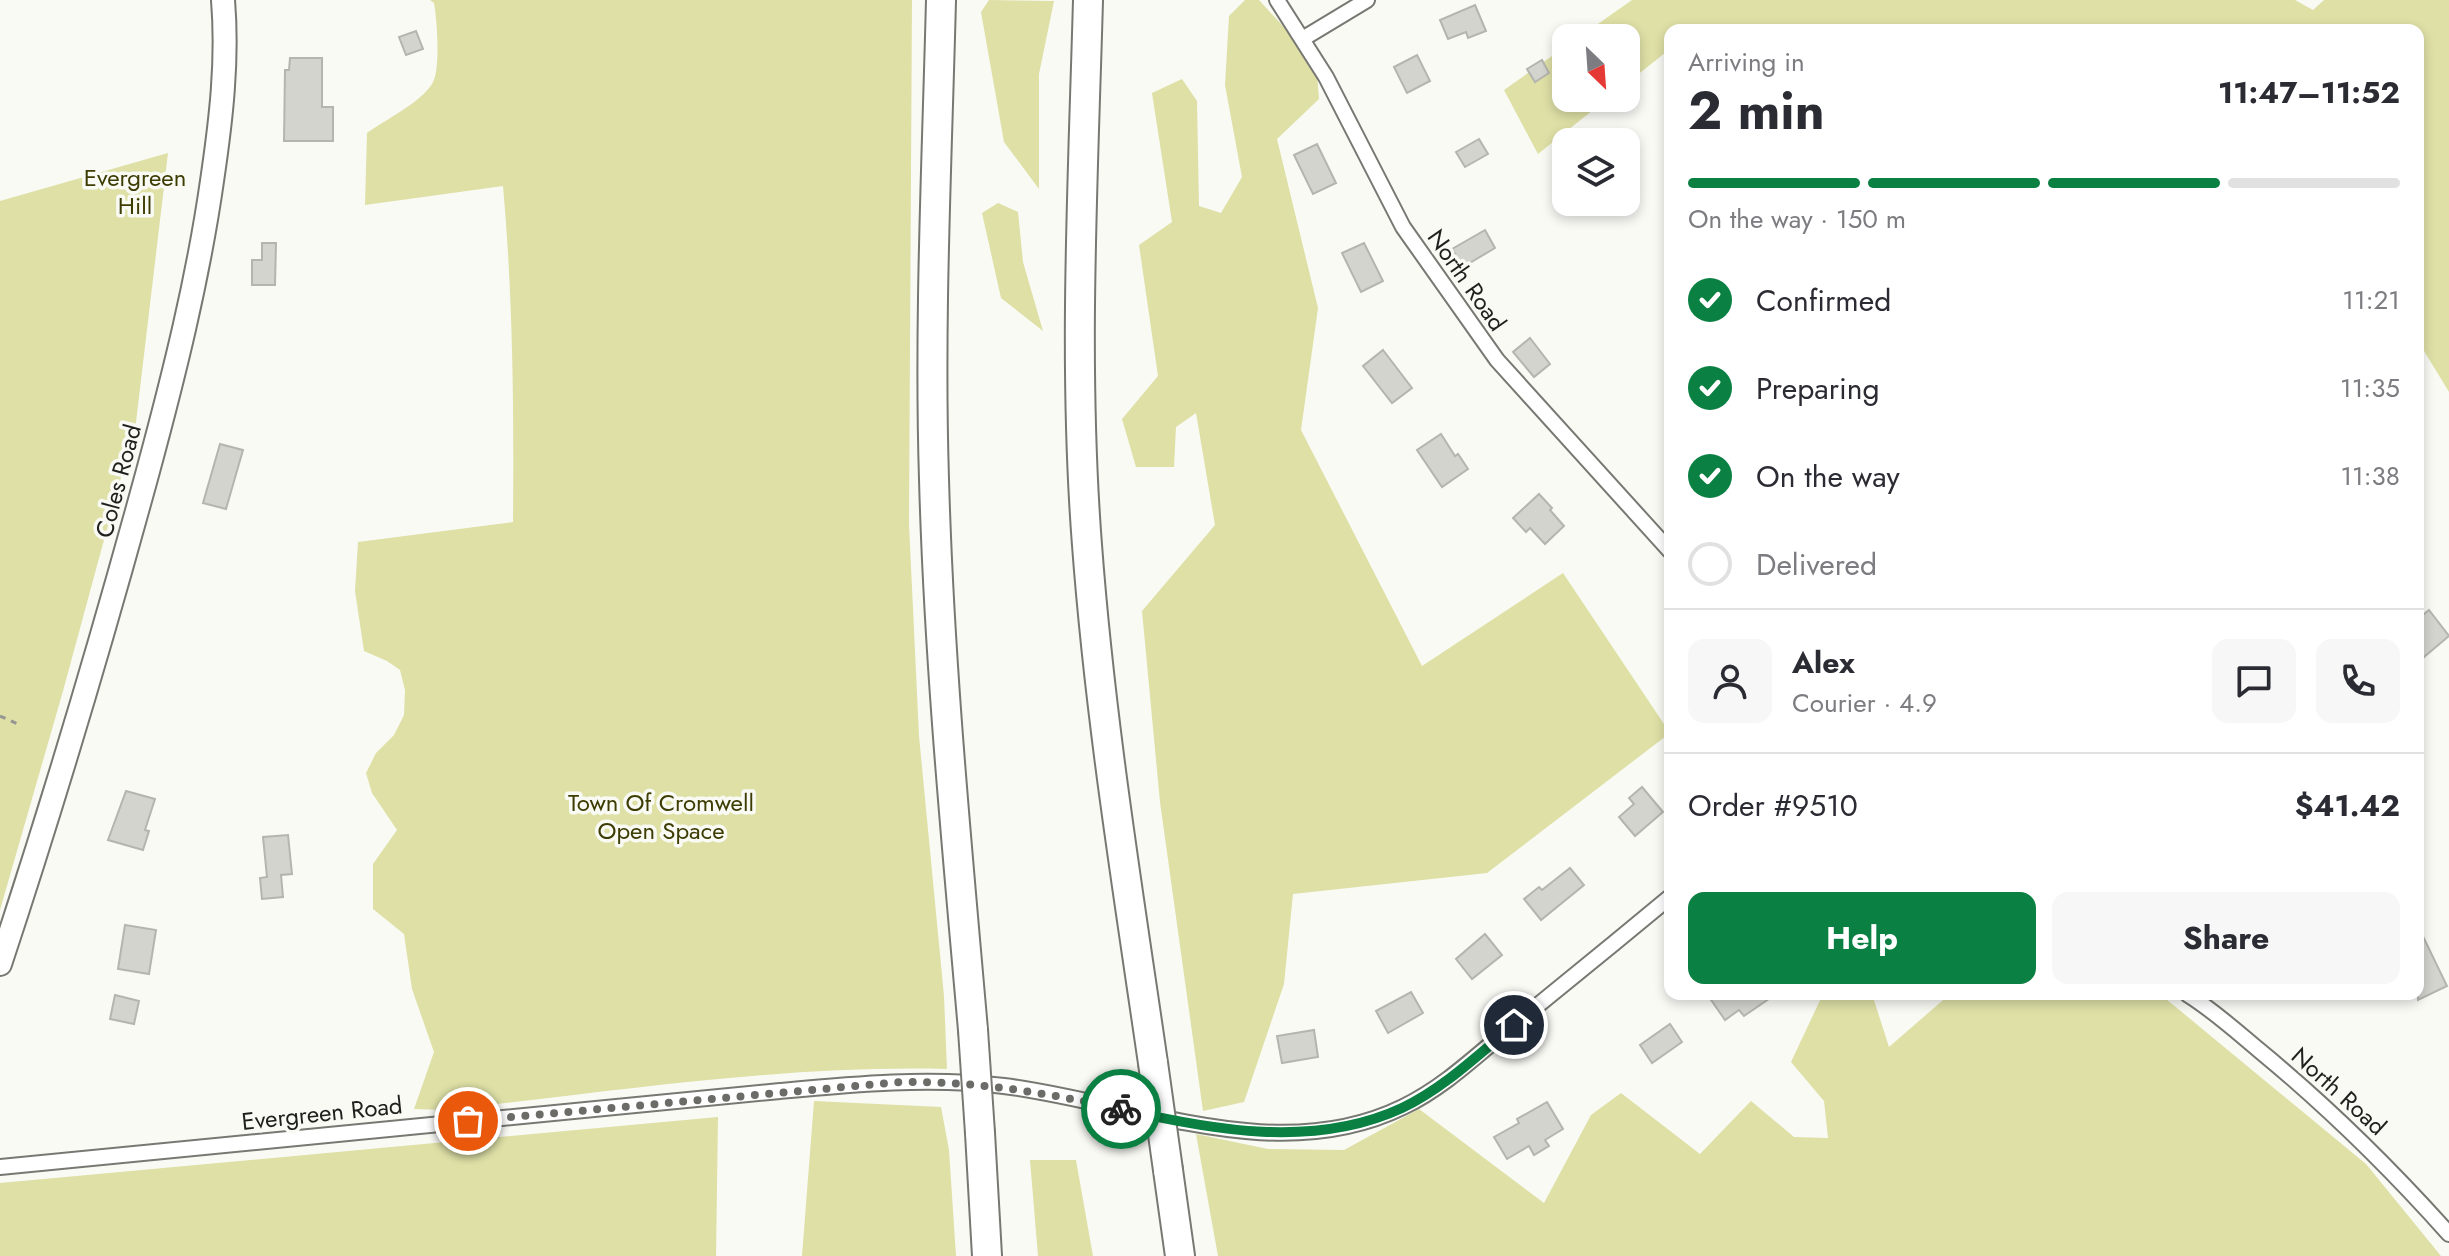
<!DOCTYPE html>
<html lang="en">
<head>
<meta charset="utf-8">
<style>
	:root { --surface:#fff; --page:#f7f7f7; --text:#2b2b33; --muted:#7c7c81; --line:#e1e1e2; --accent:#0b8043 }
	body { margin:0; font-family:Jost,sans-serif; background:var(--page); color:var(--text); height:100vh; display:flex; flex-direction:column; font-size:30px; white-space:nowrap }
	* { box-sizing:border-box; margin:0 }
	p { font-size:26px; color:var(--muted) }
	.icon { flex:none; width:44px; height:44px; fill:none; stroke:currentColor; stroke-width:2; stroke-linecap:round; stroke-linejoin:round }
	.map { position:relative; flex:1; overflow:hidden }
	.sheet { position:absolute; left:1664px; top:24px; width:760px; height:976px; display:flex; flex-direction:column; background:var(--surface); border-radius:16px; box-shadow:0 4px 12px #0003 }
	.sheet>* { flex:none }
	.needle { width:52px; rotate:155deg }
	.controls { position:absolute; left:1552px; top:24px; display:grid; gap:16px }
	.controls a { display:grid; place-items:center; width:88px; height:88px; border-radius:16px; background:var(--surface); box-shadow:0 4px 12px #0003; font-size:40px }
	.pin { position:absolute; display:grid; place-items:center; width:68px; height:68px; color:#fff; margin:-34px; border:4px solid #fff; border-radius:50%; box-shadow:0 2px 8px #0007 }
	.courier { position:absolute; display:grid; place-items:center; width:80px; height:80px; margin:-40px; border:6px solid #0b8043; border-radius:50%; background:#fff; color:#222; box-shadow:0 2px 10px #0007 }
	.head em { font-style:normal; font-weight:700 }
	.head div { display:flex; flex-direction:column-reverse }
	.head { display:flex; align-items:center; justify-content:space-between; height:136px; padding:0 24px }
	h1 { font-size:52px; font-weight:700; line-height:60px }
	.bar { display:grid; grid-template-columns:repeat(4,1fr); gap:12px 8px; align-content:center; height:96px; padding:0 24px }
	.bar i { height:10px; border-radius:6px; background:var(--line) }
	.bar .on { background:var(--accent) }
	.bar p { grid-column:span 4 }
	.line { display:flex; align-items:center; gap:20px; padding:0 24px; border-top:2px solid var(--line) }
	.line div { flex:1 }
	.round { display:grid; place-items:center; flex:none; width:84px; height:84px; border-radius:16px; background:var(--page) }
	ol { padding:0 24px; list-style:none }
	li { display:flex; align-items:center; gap:24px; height:88px }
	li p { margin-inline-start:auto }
	li .icon { padding:8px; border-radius:50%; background:var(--accent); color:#fff; stroke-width:4 }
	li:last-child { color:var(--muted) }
	li i { width:44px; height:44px; border:4px solid var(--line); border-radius:50% }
	.action { display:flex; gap:16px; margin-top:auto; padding:16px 24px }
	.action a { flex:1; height:92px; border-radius:16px; background:var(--accent); color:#fff; font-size:32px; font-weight:700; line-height:92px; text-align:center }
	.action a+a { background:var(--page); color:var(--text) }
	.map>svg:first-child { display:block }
	.green { fill:#dee0a6 }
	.building { fill:#d4d4cf; stroke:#b5b5af; stroke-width:2 }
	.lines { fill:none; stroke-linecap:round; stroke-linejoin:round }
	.street-casing { stroke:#787873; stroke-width:18 }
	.secondary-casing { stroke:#787873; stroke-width:26 }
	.highway-casing { stroke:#787873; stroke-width:32 }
	.path { stroke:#959591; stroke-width:3; stroke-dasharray:6 6; stroke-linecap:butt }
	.street { stroke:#fff; stroke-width:14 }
	.secondary { stroke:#fff; stroke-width:22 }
	.highway { stroke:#fff; stroke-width:28 }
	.highway-bridge-casing { stroke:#787873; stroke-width:32; stroke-linecap:butt }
	.highway-bridge { stroke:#fff; stroke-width:28 }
	.done { stroke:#6b6c68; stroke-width:8; stroke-dasharray:0 14.4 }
	.route { stroke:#0b8043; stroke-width:10 }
	.labels { text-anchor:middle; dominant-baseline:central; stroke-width:7; stroke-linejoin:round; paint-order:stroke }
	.park-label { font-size:24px; fill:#3d3c03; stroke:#f9faf4 }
	.street-label { font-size:24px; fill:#1f1f1d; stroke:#f9faf4 }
</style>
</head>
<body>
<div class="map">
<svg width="2449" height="1256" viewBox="0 0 2449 1256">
	<rect width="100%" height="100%" fill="#f9faf4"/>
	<g class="green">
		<path d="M430,0H912L909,524L919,736L944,996L947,1069C779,1065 611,1092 444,1110L414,1109L434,1052L412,989L404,934L373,909V864L397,830L372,793L366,773L376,753L394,735L404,715L405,690L400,670L387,661L364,651L355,591L358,542L513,522C514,409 513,298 503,186L365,205L367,133C385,120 420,103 432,84C441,71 437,19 434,3Z"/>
		<path d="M989,0L1054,1L1039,74V189L1004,142L981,12Z"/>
		<path d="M1245,0H1259L1316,62L1319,99L1277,139L1318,308L1301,430L1422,666L1563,573L1670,733L1487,873L1293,894L1284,984L1244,1102L1203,1111L1160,802L1142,611L1215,525L1196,413L1176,427L1174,467H1136L1122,419L1158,376L1139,245L1172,222L1152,93L1182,79L1197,101L1199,206L1221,213L1242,177L1225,85L1229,16Z"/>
		<path d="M1632,0H2295L2313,10L2324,0H2449V392L2418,341V30H1670V49L1626,84V38H1578Z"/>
		<path d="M1566,46V98H1608L1538,154L1504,90Z"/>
		<path d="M168,153L136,422L63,691L0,910V201Z"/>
		<path d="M998,203L1018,212L1023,262L1043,331L1001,298L982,213Z"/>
		<path d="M1823,994H1872L1889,1047L1950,994H2160L2366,1164L2441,1256H1218L1196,1134L1268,1149L1344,1150L1419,1109L1544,1203L1591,1115L1621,1093L1700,1154L1751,1101L1794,1137L1828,1138L1824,1101L1791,1062Z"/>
		<path d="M814,1101L941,1107L949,1150L956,1256H802Z"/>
		<path d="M718,1117L716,1256H0V1183Z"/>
		<path d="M1030,1160H1076L1093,1256H1038Z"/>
	</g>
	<g class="building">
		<path d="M1475,5L1486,31L1468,38L1466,32L1448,39L1440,20Z"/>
		<path d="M416,31L423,49L406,55L399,37Z"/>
		<path d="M1417,55L1430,81L1407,93L1394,67Z"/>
		<path d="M290,58H322V107H333V141H284L285,70H289Z"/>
		<path d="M1542,60L1549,73L1535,82L1527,69Z"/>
		<path d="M1479,139L1488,154L1465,167L1456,152Z"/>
		<path d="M1317,144L1336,183L1313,194L1294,155Z"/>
		<path d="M1485,230L1495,248L1463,267L1452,249Z"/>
		<path d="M262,243H276L275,285H252V260H262Z"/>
		<path d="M1364,243L1383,281L1361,292L1342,253Z"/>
		<path d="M1530,338L1550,364L1534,377L1513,352Z"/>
		<path d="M1383,350L1412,388L1392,403L1363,366Z"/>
		<path d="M1441,434L1455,456L1458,454L1468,469L1442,487L1417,450Z"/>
		<path d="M220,444L243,450L226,509L203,503Z"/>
		<path d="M1539,494L1552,508L1550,510L1564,526L1545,544L1530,528L1526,532L1513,518Z"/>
		<path d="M2429,610L2449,636L2418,662V619Z"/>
		<path d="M1642,787L1663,812L1635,836L1619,817L1634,804L1629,798Z"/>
		<path d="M126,791L155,799L145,830L149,831L143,850L108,840Z"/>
		<path d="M288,835L292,874L281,875L283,897L262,899L260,878L267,877L263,837Z"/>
		<path d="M1570,868L1584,885L1541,920L1524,899L1539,887L1542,890Z"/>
		<path d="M125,925L156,930L149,974L118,969Z"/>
		<path d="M2418,926L2447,986L2418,1000Z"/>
		<path d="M1485,934L1502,955L1472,979L1456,959Z"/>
		<path d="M1411,992L1423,1013L1388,1033L1376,1011Z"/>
		<path d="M1707,994H1776L1744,1016L1739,1010L1725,1020Z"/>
		<path d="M115,995L139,1001L134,1024L110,1019Z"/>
		<path d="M1670,1024L1682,1042L1652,1063L1640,1045Z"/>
		<path d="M1314,1030L1318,1057L1282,1063L1277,1036Z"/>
		<path d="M1547,1102L1563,1129L1545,1140L1549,1146L1534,1155L1529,1146L1507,1159L1494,1137L1519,1123L1517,1119Z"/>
	</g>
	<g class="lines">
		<g class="street-casing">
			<g id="street">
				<path d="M1277,0L1326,77L1403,227L1497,360L1670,551"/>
				<path d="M1304,38L1367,0"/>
				<path d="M2187,994C2213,1010 2236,1031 2260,1051C2328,1107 2390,1168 2449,1234"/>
				<path d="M0,1167L780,1091C855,1084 929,1077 1004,1086C1133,1102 1276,1169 1403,1107C1443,1088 1476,1056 1510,1028C1563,985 1617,941 1670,897"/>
			</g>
		</g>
		<g class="secondary-casing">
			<path id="secondary" d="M0,964C54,801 103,636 148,471C174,375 198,279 212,181C221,120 228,61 223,0"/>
		</g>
		<g class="highway-casing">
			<g id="highway">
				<path d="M941,0C937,160 929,320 934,479C939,663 957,847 973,1030"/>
				<path d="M1088,0C1083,182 1073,364 1087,545C1100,719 1128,891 1153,1063"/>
				<path d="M980,1133L987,1256"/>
				<path d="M1168,1170L1180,1256"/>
			</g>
		</g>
		<path class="path" d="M0,716L20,725"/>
		<use href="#street" class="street"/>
		<use href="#secondary" class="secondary"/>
		<use href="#highway" class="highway"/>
		<g class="highway-bridge-casing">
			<g id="highway-bridge">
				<path d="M973,1030L980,1133"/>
				<path d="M1153,1063L1168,1170"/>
			</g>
		</g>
		<use href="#highway-bridge" class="highway-bridge"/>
	</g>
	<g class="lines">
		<path class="done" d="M468,1121L900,1082C976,1081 1047,1093 1121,1109"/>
		<path class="route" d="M1121,1109C1211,1130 1314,1149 1402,1108C1444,1088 1479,1054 1514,1025"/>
	</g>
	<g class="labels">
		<g class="park-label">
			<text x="135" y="177">Evergreen<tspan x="135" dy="28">Hill</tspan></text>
			<text x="661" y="802">Town Of Cromwell<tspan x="661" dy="28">Open Space</tspan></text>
		</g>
		<g class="street-label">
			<text transform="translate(1467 280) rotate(55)">North Road</text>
			<text transform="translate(118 481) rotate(-75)">Coles Road</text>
			<text transform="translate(2339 1091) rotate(42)">North Road</text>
			<text transform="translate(322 1113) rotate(-6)">Evergreen Road</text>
		</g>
	</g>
</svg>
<div class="controls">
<a><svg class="needle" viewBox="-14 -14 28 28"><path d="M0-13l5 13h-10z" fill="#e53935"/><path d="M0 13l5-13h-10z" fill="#7c7c81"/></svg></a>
<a><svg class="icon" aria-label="layers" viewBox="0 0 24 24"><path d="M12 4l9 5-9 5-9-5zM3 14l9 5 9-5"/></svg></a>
</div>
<div class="pin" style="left:468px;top:1121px;background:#ea580c"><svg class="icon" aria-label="bag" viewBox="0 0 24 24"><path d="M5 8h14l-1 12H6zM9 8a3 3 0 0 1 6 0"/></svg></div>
<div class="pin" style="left:1514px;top:1025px;background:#1f2937"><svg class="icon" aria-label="home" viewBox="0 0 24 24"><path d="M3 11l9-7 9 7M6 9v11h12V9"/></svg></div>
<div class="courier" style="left:1121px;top:1109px"><svg class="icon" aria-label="bike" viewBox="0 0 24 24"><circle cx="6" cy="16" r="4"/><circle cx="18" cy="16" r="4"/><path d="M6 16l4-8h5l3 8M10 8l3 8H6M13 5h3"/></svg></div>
<section class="sheet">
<div class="head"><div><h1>2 min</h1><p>Arriving in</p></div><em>11:47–11:52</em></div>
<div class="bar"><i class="on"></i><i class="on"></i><i class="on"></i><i></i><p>On the way · 150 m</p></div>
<ol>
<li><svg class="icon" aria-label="check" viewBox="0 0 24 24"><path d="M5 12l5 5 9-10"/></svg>Confirmed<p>11:21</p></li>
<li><svg class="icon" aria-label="check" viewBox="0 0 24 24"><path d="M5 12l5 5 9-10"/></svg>Preparing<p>11:35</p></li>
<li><svg class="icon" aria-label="check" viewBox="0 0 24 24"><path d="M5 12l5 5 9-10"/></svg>On the way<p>11:38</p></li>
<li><i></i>Delivered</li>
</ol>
<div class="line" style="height:144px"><a class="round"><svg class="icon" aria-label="person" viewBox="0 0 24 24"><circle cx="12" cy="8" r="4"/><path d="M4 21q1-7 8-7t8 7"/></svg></a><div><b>Alex</b><p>Courier · 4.9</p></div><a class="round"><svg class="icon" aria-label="chat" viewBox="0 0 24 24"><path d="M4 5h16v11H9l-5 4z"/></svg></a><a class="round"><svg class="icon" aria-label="phone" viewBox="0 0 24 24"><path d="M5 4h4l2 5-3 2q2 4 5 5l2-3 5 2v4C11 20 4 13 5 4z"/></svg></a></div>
<div class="line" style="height:104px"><div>Order #9510</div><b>$41.42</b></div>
<div class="action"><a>Help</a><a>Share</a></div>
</section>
</div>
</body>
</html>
